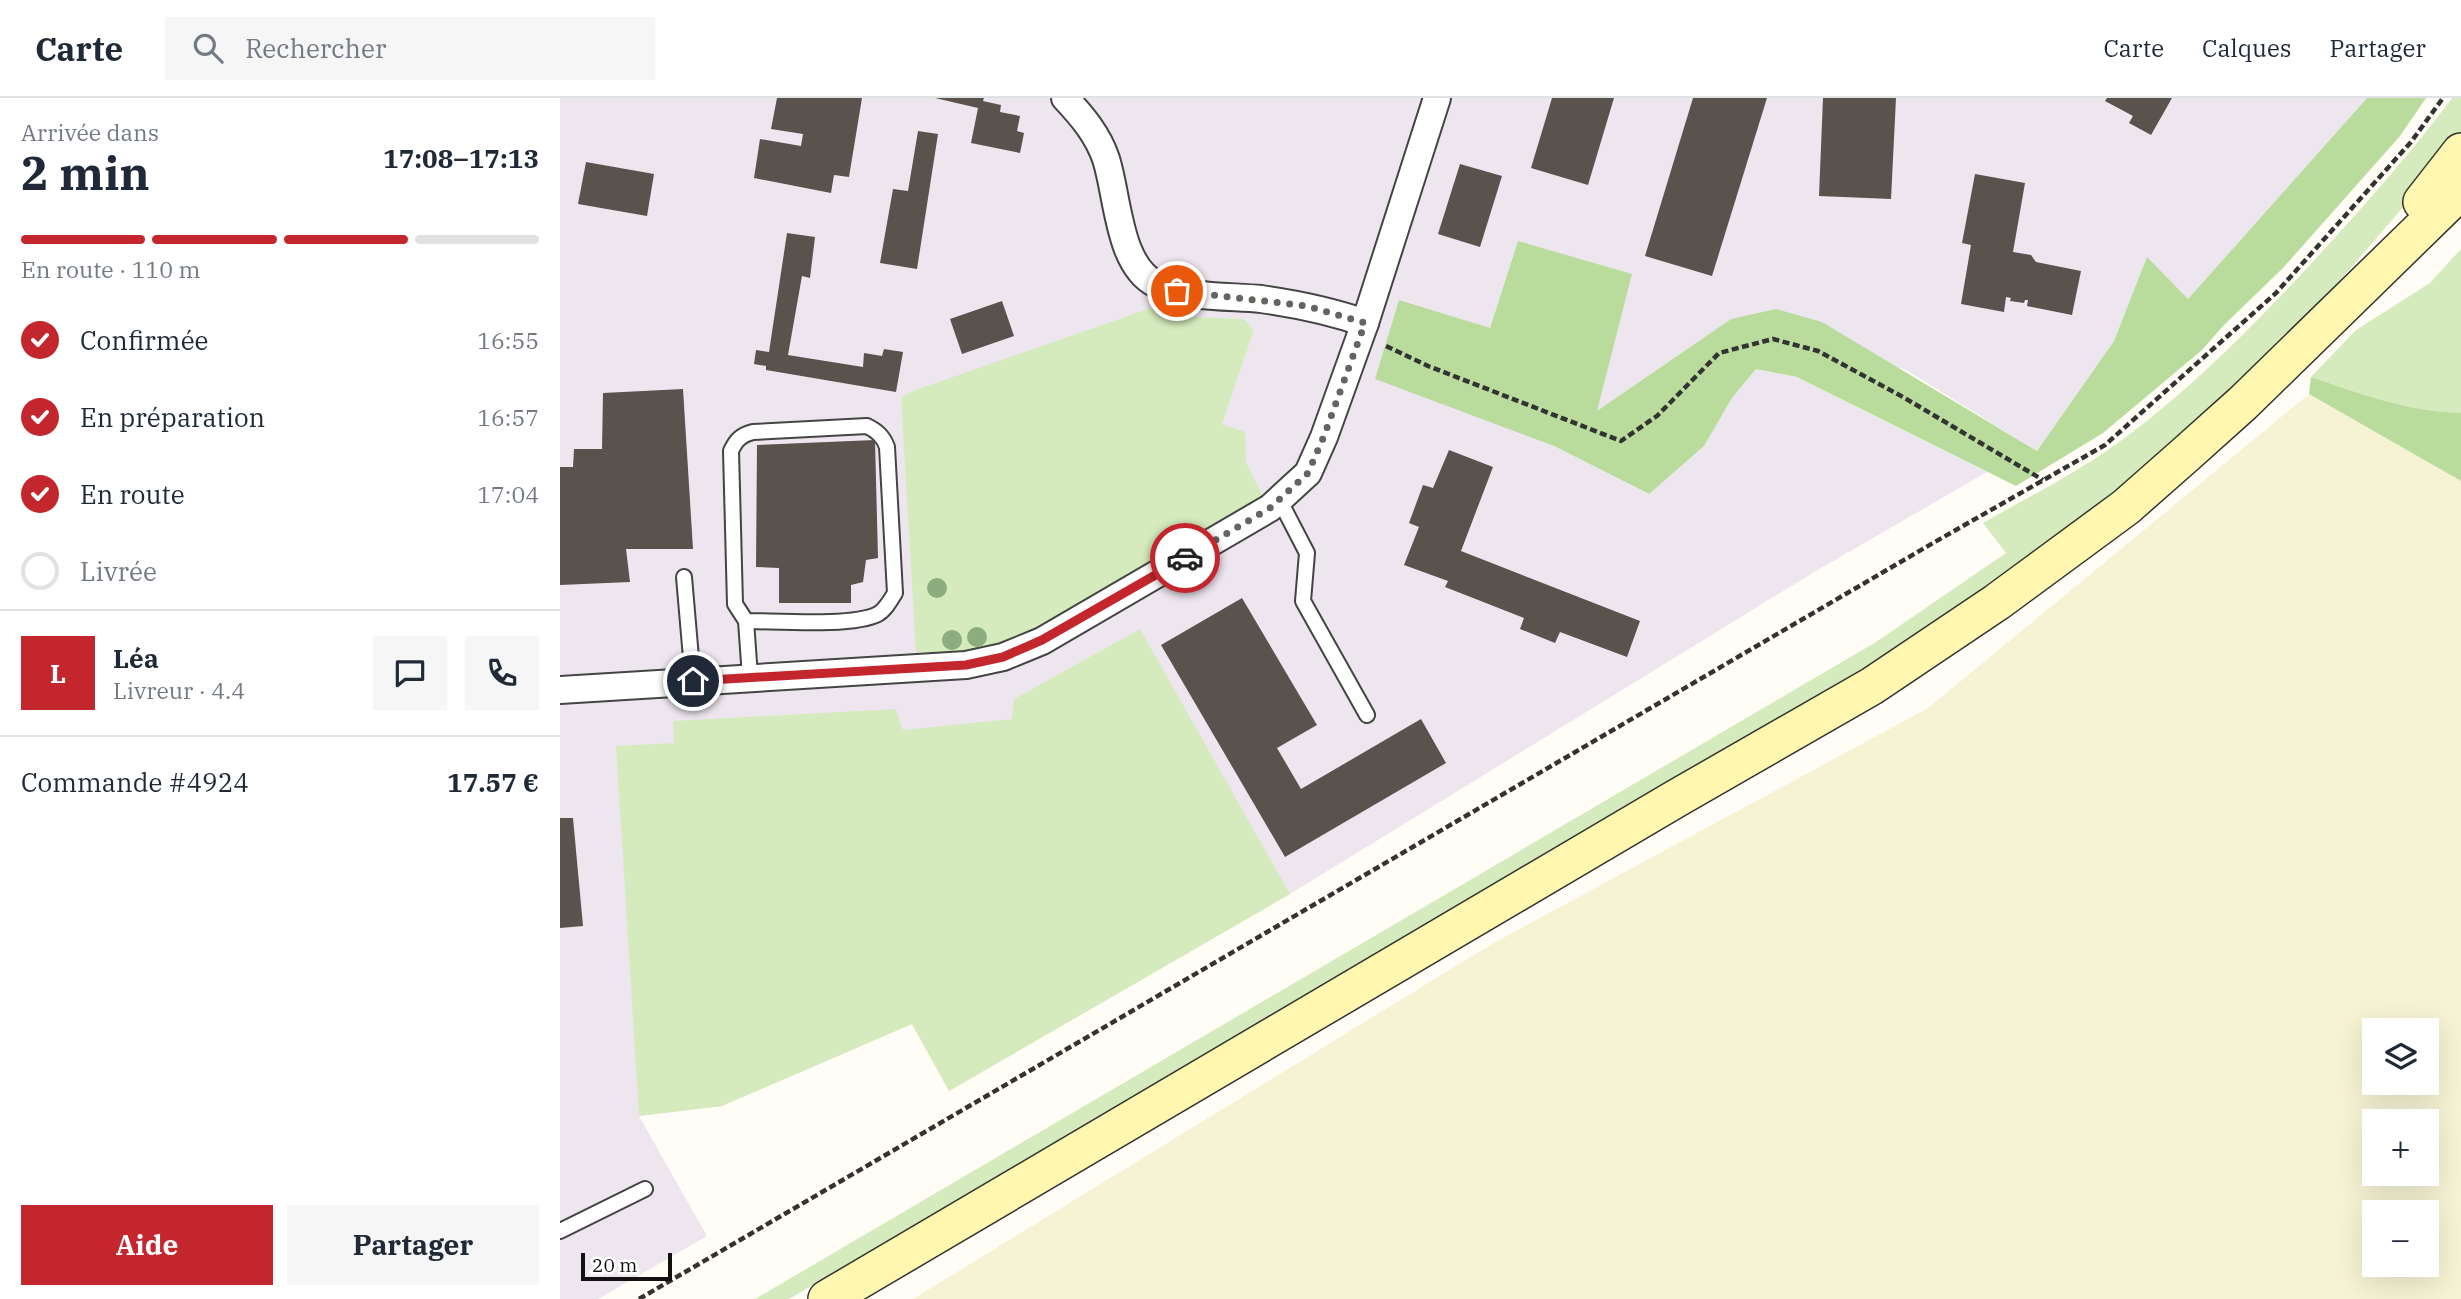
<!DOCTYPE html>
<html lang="fr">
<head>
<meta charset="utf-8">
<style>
	:root { --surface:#fff; --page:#f6f6f7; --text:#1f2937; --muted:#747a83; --line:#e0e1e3; --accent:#c4262e }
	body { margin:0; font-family:"IBM Plex Serif",serif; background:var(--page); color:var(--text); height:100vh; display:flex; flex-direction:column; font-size:26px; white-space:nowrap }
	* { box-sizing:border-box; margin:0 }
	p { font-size:23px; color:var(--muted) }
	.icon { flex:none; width:38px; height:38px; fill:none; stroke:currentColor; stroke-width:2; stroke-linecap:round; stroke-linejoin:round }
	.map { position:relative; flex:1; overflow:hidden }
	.sheet { display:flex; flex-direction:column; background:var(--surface); width:560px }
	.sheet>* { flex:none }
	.fabs { position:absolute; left:1802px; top:920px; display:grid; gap:14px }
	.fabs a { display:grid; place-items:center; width:77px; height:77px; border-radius:0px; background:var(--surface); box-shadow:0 7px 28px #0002; font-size:35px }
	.scale { position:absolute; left:21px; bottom:18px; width:91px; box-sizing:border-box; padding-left:7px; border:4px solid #111; border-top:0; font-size:19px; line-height:24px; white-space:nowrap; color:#111; -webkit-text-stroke:5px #fff; paint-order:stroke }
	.pin { position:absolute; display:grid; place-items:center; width:60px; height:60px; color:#fff; margin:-30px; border:4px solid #fff; border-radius:50%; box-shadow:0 2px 7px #0007 }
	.courier { position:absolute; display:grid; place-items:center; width:70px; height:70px; margin:-35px; border:5px solid #c4262e; border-radius:50%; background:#fff; color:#222; box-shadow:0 2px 9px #0007 }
	.summary em { font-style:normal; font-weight:700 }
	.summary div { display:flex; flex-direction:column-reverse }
	.summary { display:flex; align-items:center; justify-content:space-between; height:119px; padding:0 21px }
	h1 { font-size:46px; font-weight:700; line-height:52px }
	.bar { display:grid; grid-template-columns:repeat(4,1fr); gap:10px 7px; align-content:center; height:84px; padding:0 21px }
	.bar i { height:9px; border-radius:5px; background:var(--line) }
	.bar .active { background:var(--accent) }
	.bar p { grid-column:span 4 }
	.line { display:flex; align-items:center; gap:18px; padding:0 21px; border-top:2px solid var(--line) }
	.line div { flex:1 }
	.round { display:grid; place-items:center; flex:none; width:74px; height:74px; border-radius:0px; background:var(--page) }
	ol { padding:0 21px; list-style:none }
	li { display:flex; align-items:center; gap:21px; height:77px }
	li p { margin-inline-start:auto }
	li .icon { padding:7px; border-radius:50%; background:var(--accent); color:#fff; stroke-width:4 }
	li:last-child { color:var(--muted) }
	li i { width:38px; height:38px; border:4px solid var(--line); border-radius:50% }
	.action { display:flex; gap:14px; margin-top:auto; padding:14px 21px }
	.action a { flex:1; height:80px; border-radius:0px; background:var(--accent); color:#fff; font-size:28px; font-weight:700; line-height:80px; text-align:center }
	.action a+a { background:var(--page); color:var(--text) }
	header { display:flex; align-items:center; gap:42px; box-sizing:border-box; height:98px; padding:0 35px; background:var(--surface); border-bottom:2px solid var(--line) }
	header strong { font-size:33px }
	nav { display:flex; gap:38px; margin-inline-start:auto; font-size:24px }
	.search { width:490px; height:63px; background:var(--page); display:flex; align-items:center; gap:18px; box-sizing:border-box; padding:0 24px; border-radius:0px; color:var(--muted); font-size:26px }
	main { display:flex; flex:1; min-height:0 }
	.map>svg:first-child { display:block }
	.industrial { fill:#eee6ef }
	.farmland { fill:#f6f3d4; fill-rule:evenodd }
	.green { fill:#d5ebbd }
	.forest { fill:#b9dc9c }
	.building { fill:#5a524d }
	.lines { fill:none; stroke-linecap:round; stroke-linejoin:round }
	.lane-casing { stroke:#444; stroke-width:18 }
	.street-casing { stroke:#444; stroke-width:30 }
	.secondary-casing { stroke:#333; stroke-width:40 }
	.path { stroke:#333; stroke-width:4.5; stroke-dasharray:7 3.5; stroke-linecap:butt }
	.lane { stroke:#fff; stroke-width:14 }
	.street { stroke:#fff; stroke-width:26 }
	.secondary { stroke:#fff6b0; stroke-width:37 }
	.tree { fill:#8dad7f }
	.done { stroke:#646461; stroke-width:7; stroke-dasharray:0 12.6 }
	.route { stroke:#c4262e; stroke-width:9 }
</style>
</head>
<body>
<header>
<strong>Carte</strong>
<div class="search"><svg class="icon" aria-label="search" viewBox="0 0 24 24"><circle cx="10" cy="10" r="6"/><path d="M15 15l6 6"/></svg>Rechercher</div>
<nav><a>Carte</a><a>Calques</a><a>Partager</a></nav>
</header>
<main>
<section class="sheet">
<div class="summary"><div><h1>2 min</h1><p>Arrivée dans</p></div><em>17:08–17:13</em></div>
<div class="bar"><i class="active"></i><i class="active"></i><i class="active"></i><i></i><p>En route · 110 m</p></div>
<ol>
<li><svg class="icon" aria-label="check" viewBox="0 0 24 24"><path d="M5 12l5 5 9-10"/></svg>Confirmée<p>16:55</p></li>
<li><svg class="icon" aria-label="check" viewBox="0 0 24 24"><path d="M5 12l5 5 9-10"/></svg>En préparation<p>16:57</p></li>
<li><svg class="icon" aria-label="check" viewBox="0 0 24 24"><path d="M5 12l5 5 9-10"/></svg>En route<p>17:04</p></li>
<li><i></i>Livrée</li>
</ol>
<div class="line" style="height:126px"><b class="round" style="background:var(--accent);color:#fff">L</b><div><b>Léa</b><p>Livreur · 4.4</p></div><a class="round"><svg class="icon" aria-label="chat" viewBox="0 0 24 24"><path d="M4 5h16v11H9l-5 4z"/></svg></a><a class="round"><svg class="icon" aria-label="phone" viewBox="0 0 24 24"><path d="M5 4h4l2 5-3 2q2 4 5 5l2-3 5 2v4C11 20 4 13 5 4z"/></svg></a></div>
<div class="line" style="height:91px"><div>Commande #4924</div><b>17.57 €</b></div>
<div class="action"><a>Aide</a><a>Partager</a></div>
</section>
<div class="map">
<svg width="1901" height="1201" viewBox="0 0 1901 1201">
	<rect width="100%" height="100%" fill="#fffdf5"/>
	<path class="industrial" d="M0,0H1807L1628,201L1587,160L1554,243L1477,353L1346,272L1171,221L1037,313L958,143L930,230L994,348L1088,396L1144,348L1172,300L1196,271L1237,279L1427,374L1256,473L730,796L389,993L352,926L162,1008L79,1018L147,1138L38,1201H0Z"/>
	<path class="farmland" d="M1749,296L1901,383V1201H353L930,847L1368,610ZM1815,933H1867V985H1815ZM1815,1024H1867V1076H1815ZM1815,1115H1867V1167H1815Z"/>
	<g class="green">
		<path d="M1892,0H1901V38L1869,79L1758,208L1671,293L1568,382L1497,438L1432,486L1317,564L229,1201H195L1316,544L1446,455L1423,425C1466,400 1511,378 1552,349C1624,298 1687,234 1747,170C1798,115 1847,60 1892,0Z"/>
		<path d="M1901,151V315C1850,314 1798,295 1751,279L1796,232L1870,185Z"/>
		<path d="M591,210C622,221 652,219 684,221L694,232L662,326L685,334L686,364L703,398L453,544L423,554H356L341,300L350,294Z"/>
		<path d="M580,531L730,796L389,993L352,926L162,1008L79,1018L56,648L114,645L113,623L336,611L343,632L452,621L454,601Z"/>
	</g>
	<g class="forest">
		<path d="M1807,0H1866L1840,38L1723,170L1664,227L1642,252L1543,335L1456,388L1237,279L1196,271L1172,300L1144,348L1089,396L994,348L815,281L839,202L930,230L958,143L1072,176L1037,313L1171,221L1216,211L1262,224L1477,353L1554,243L1587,159L1628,201Z"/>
		<path d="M1751,279C1798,295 1850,314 1901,315V383L1749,296Z"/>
	</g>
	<g class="building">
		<path d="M217,0H302L289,79L274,77L271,95L194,80L200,41L241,48L243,36L211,31Z"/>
		<path d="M375,0H424L423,3L441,7L440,14L460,18L457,33L464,35L460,55L411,45L418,10Z"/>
		<path d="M992,0H1054L1028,87L971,70Z"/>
		<path d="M1133,0H1207L1152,178L1085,158Z"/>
		<path d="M1263,0H1336L1331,101L1259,98Z"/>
		<path d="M1547,0H1612L1591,37L1569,25L1573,18L1545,3Z"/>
		<path d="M358,33L378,36L357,171L320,165L333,91L348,93Z"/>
		<path d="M26,64L94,76L87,118L18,106Z"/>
		<path d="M900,66L942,78L920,149L878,136Z"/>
		<path d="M1415,76L1465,85L1453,154L1471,157L1476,164L1521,173L1512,217L1467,208L1468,202H1465L1464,205L1450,203L1451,200L1446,199L1444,214L1401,206L1411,147L1402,145Z"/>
		<path d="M227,135L255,139L250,180L242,178L228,257L303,269L304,255L322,258L324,251L343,254L336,294L206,272V268L194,266L196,252L209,254Z"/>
		<path d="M442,203L454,238L402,256L390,221Z"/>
		<path d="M123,291L133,451H66L70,484L0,487V369H13L14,351H42L43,295Z"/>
		<path d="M315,342L318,460L306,462L303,484L291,487V505H219V470L196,469L197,347Z"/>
		<path d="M889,352L933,369L901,453L1080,523L1067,559L1000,534L995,545L960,531L964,520L885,489L888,483L844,467L859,429L849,425L863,387L873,390Z"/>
		<path d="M682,500L757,627L717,650L741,691L861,621L886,665L725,759L601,547Z"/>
		<path d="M0,720H13L23,828L0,830Z"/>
	</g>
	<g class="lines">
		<g class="lane-casing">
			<g id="lane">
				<path d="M720,403L747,455L743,503L807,617"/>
				<path d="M124,479L133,583"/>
				<path d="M186,523L175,506L171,353C176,342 181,337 193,334L307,328C317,333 323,338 327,349L335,495C330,503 325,512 318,516C293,529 216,523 186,523L190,579"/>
				<path d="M0,1133L85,1091"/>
			</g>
		</g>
		<g class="street-casing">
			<g id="street">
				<path d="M505,0C522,18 538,37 546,61C558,98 558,167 596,186C625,200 669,198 701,201C737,206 771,213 805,225"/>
				<path d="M0,592L406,567L443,559L482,543L710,410L748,375L764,339L805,225L877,0"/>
			</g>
		</g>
		<g class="secondary-casing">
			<g id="secondary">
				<path d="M1862,104L1901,54"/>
				<path d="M267,1201L1117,700L1312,588L1437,504L1566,409L1625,357L1683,305L1892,101L1901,89"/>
			</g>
		</g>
		<g class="path">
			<path d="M826,248L868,268L1061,343L1097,318L1159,255L1213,241L1258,253L1343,299L1483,382"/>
			<path d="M79,1201L1373,445L1545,347L1716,195L1851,44L1883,0"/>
		</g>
		<use href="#lane" class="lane"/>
		<use href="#street" class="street"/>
		<use href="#secondary" class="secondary"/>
	</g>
	<g class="tree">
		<circle cx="377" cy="490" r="10"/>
		<circle cx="417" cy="539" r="10"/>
		<circle cx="392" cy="542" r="10"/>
	</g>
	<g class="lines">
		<path class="done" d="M617,193L747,208L805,225L764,338L748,375L710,410L625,460"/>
		<path class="route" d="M133,583L406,567L443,559L482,542L625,460"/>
	</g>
</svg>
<div class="fabs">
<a><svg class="icon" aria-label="layers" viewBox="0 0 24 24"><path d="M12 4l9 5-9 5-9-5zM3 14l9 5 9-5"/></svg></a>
<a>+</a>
<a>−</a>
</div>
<div class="scale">20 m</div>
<div class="pin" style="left:617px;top:193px;background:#ea580c"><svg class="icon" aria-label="bag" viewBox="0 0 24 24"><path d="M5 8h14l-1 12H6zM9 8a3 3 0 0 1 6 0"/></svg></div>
<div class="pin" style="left:133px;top:583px;background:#1f2937"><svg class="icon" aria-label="home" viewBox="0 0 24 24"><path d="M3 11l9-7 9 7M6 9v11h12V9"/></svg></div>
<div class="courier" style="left:625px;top:460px"><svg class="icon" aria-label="car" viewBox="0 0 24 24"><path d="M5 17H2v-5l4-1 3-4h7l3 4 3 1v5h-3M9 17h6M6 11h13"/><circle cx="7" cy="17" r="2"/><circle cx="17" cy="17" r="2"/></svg></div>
</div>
</main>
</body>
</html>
